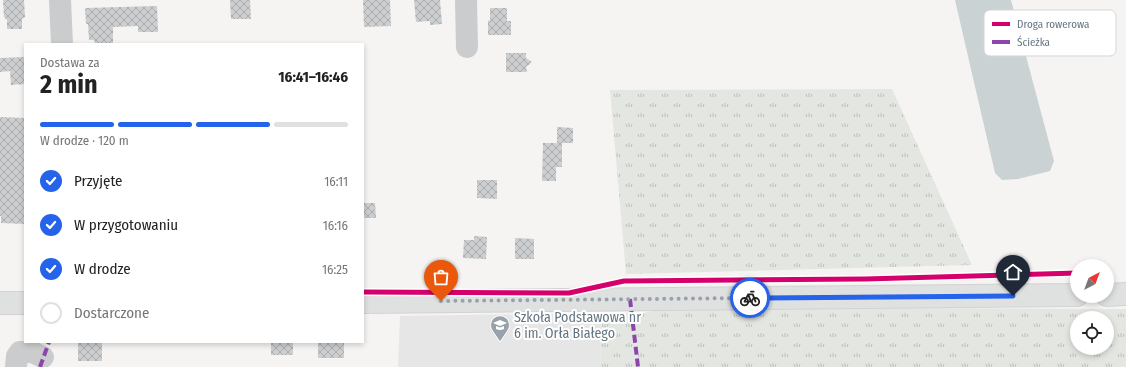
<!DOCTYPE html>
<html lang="pl">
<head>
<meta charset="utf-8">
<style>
	:root { --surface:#fff; --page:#f2f2f2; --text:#222; --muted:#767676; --line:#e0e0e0; --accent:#2563eb }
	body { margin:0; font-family:"Fira Sans Condensed",sans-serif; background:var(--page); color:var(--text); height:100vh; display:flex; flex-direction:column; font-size:15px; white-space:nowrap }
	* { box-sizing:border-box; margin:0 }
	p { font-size:13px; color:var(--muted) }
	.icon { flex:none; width:22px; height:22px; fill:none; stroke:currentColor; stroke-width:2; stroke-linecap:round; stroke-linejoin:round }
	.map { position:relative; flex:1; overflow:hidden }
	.drawer { position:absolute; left:24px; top:43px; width:340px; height:300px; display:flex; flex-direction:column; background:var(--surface); border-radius:0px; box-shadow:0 2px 6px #0003 }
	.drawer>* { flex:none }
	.needle { width:26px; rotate:41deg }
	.controls { position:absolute; left:1070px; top:259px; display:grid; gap:8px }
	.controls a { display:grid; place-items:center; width:44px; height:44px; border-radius:50%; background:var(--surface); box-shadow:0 2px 6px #0003; font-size:20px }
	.pin { position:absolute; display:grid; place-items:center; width:34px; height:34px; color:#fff; margin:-41px -17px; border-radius:50% 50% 50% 0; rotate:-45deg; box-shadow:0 0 4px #0007 }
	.pin .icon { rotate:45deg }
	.courier { position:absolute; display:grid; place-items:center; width:40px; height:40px; margin:-20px; border:3px solid #2563eb; border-radius:50%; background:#fff; color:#222; box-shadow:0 1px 5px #0007 }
	.summary em { font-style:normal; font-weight:700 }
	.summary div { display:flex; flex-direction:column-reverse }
	.summary { display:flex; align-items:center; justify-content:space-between; height:68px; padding:0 16px }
	h1 { font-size:26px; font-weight:700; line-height:30px }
	.bar { display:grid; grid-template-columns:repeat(4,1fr); gap:6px 4px; align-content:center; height:48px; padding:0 16px }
	.bar i { height:5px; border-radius:3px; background:var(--line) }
	.bar .current { background:var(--accent) }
	.bar p { grid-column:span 4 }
	ol { padding:0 16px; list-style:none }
	li { display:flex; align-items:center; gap:12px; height:44px }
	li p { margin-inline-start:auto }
	li .icon { padding:4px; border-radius:50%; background:var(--accent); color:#fff; stroke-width:4 }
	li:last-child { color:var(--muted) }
	li i { width:22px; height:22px; border:2px solid var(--line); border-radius:50% }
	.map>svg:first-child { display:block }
	.built { fill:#e5e6e5 }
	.grass { fill:url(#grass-tufts); fill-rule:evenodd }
	.water { fill:#cad2d4 }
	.building { fill:url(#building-cross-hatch) }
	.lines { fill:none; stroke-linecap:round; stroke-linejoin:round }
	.major-casing { stroke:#d2d2d2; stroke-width:24 }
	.minor { stroke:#cacccd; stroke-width:22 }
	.major { stroke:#dfe0e0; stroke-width:22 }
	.quiet { stroke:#8e44ad; stroke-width:4; stroke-dasharray:8 4; stroke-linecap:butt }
	.cycleway-casing { stroke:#fff; stroke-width:8 }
	.cycleway { stroke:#d6006c; stroke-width:5 }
	.done { stroke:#97a2aa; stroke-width:4; stroke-dasharray:0 7.2 }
	.route { stroke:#2563eb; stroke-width:5 }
	.labels { text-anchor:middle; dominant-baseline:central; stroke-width:4; stroke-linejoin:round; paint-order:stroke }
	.poi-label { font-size:14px; fill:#657683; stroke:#fff; text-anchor:start }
	.key { fill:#fff; stroke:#d1d6da; stroke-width:1 }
	.key-label { font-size:11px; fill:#657683 }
</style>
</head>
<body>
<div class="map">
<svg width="1126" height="367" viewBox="0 0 1126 367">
	<defs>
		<pattern id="grass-tufts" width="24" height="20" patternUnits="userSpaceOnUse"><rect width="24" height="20" fill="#e4e7e1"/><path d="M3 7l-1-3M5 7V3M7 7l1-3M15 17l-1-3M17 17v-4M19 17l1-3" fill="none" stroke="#bcc0bc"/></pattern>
		<pattern id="building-cross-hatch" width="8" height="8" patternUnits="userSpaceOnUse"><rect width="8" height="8" fill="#cdcecf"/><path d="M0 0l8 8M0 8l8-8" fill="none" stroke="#aaacad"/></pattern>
	</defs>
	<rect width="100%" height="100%" fill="#f5f4f3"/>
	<path class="built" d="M602,313L600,367H398L400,316Z"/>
	<g class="grass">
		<path d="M892,89L972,265L626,274L610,90Z"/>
		<path d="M669,307L1126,309V367H600L602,313H643ZM1077,318H1107V348H1077Z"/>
	</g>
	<path class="water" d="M955,0H1011L1054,161L1050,171L1018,179L1002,180L995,173Z"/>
	<g class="building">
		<path d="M3,0H24L25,17L22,19V29H7V20L4,17Z"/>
		<path d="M230,0H250L251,19H231Z"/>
		<path d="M363,0H390L391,26L364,27Z"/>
		<path d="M414,0H440L442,24L430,25V21L416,22Z"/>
		<path d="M157,6L158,32H138V26L113,27V44H95L94,40H89L88,24H86L85,8Z"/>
		<path d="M490,8H507V21H511V35H488V20L490,21Z"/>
		<path d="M506,53H526V58L532,62L526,67L527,72H506Z"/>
		<path d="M25,57V84L11,85L10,71L0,72V58Z"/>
		<path d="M0,117L25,118L24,224L1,223V216H0Z"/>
		<path d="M557,127L573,128V143H562V167H556V181H542L543,143H557Z"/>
		<path d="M477,180H497V199L477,198Z"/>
		<path d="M363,203H375L376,218H363Z"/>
		<path d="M474,236L487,237L486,259L463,258L464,240H474Z"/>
		<path d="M515,238L534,239V259H515Z"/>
		<rect x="78" y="342" width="24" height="19"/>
		<rect x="271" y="342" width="22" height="13"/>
		<rect x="318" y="342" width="26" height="16"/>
	</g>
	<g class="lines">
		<g class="major-casing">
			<g id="major">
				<path d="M1107,295L1126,294"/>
				<path d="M363,302L1077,295"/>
				<path d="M0,303H25"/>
			</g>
		</g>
		<g class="minor">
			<path d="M60,0L62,44"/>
			<path d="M466,0L467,47"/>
			<path d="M16,367L17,356L20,352H32L43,357"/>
		</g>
		<use href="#major" class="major"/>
		<g class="quiet">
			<path d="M630,299L638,367"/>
			<path d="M40,367L49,342"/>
		</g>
		<g class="cycleway-casing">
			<path id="cycleway" d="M363,292L569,293L624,281L865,279L1077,273"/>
		</g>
		<use href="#cycleway" class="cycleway"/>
	</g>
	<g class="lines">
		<path class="done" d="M441,301L750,298"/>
		<path class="route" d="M750,298L1013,296"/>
	</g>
	<defs>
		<g id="school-pin" transform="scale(1)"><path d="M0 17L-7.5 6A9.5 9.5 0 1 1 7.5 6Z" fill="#97a2aa" stroke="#fff"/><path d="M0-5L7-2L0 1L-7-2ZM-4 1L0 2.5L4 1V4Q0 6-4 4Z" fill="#fff"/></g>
	</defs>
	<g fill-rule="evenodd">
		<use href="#school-pin" x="500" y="325"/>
	</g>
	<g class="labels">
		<g class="poi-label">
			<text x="514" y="317">Szkoła Podstawowa nr<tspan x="514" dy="16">6 im. Orła Białego</tspan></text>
		</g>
	</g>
	<rect x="984" y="10" width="132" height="46" rx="6" class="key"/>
	<rect x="992" y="22" width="18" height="4" fill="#d6006c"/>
	<rect x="992" y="40" width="18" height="4" fill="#8e44ad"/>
	<g class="key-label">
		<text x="1017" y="28">Droga rowerowa</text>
		<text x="1017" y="46">Ścieżka</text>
	</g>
</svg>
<div class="controls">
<a><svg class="needle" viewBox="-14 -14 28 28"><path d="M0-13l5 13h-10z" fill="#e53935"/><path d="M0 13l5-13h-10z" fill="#767676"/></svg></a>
<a><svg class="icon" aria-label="locate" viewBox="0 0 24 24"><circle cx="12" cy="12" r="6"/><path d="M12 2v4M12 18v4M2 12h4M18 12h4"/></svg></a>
</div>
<div class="pin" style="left:441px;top:301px;background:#ea580c"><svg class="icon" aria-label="bag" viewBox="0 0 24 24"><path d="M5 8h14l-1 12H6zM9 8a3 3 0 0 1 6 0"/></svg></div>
<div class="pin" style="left:1013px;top:296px;background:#1f2937"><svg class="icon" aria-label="home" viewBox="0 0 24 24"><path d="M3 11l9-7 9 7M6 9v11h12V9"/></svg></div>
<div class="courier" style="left:750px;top:298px"><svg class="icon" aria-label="bike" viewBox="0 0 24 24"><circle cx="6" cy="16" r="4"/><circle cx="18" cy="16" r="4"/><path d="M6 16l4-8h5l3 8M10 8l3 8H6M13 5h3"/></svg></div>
<section class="drawer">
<div class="summary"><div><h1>2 min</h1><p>Dostawa za</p></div><em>16:41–16:46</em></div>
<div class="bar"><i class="current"></i><i class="current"></i><i class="current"></i><i></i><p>W drodze · 120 m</p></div>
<ol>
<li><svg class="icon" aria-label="check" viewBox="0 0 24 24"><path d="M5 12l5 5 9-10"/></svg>Przyjęte<p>16:11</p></li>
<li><svg class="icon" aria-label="check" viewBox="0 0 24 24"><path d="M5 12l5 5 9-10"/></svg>W przygotowaniu<p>16:16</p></li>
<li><svg class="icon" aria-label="check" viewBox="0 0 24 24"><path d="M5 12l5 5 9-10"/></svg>W drodze<p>16:25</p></li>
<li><i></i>Dostarczone</li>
</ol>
</section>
</div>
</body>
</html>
